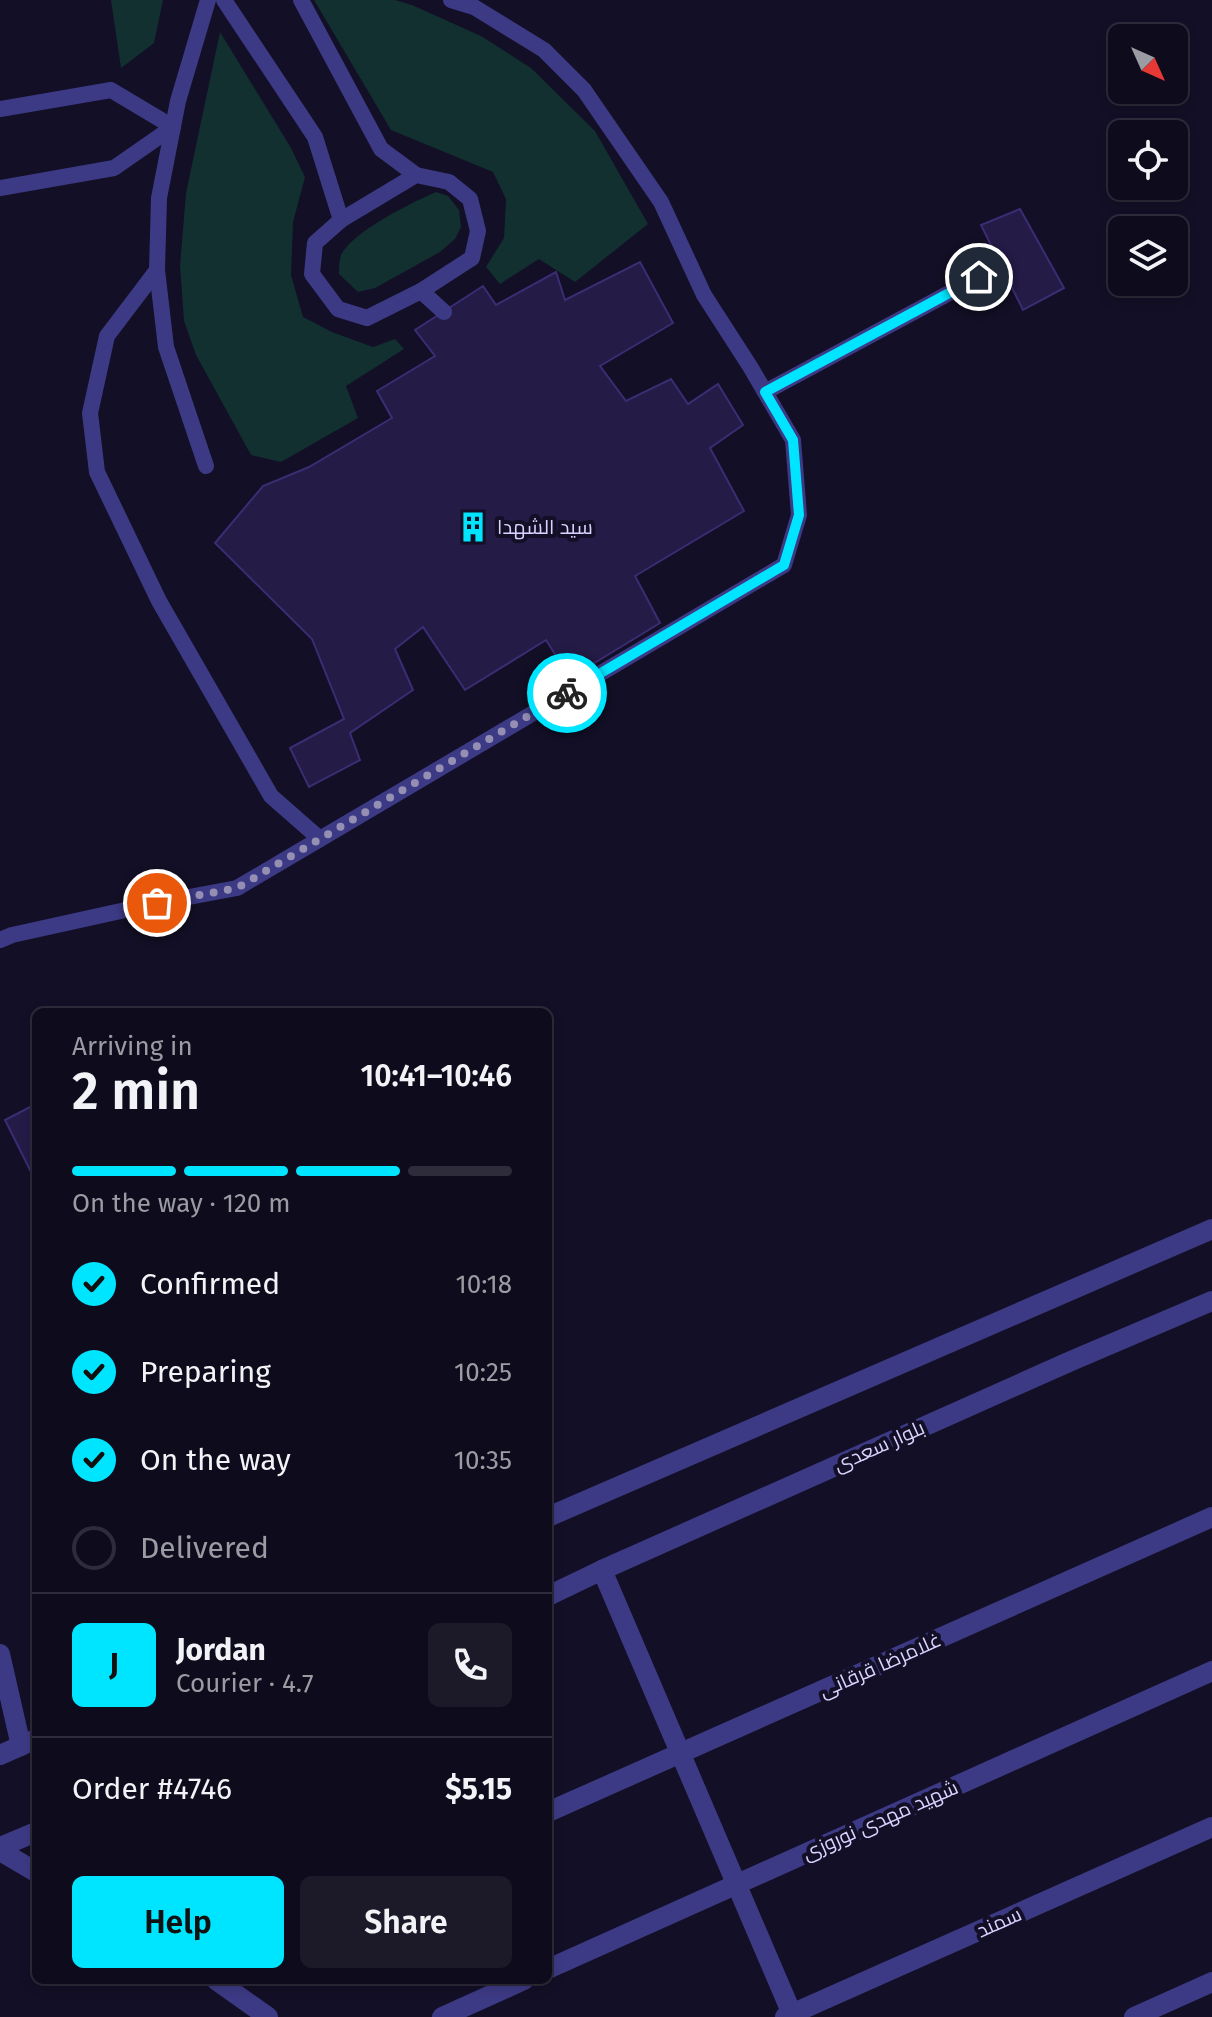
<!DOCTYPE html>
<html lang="en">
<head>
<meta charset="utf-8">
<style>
	:root { --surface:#0e0b1c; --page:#1c1929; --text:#f1f3f6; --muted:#9b9ba3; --line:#2e2b3b; --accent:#00e5ff }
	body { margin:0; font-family:"Fira Sans",Cairo,sans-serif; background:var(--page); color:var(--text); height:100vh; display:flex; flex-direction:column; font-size:30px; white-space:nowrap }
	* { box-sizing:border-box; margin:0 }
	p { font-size:26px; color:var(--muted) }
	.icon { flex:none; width:44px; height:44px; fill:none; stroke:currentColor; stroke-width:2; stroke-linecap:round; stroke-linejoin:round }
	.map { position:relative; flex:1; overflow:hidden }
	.sheet { position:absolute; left:32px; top:1008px; width:520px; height:976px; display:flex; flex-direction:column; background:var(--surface); border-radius:12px; box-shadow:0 4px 12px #0003,0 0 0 2px var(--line) }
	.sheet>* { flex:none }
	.needle { width:52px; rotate:135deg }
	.fabs { position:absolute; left:1108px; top:24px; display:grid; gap:16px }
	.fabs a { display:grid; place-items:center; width:80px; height:80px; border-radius:12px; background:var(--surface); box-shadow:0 4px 12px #0003,0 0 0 2px var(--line); font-size:40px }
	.pin { position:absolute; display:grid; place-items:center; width:68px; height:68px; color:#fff; margin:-34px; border:4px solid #fff; border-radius:50%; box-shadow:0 2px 8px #0007 }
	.courier { position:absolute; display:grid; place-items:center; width:80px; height:80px; margin:-40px; border:6px solid #00e5ff; border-radius:50%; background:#fff; color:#222; box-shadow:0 2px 10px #0007 }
	.head em { font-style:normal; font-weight:600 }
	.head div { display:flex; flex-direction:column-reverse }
	.head { display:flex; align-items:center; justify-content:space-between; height:136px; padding:0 40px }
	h1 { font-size:52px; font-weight:600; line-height:60px }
	.bar { display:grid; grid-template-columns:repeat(4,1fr); gap:12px 8px; align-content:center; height:96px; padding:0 40px }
	.bar i { height:10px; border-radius:6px; background:var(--line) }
	.bar .active { background:var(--accent) }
	.bar p { grid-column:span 4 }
	.line { display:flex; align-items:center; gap:20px; padding:0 40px; border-top:2px solid var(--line) }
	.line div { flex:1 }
	.round { display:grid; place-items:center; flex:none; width:84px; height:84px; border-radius:12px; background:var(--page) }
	ol { padding:0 40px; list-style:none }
	li { display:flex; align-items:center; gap:24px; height:88px }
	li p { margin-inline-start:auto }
	li .icon { padding:8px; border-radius:50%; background:var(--accent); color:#111; stroke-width:4 }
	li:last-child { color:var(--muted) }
	li i { width:44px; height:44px; border:4px solid var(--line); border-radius:50% }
	.button { display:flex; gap:16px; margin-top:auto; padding:16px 40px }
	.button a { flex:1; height:92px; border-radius:12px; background:var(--accent); color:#111; font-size:32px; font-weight:600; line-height:92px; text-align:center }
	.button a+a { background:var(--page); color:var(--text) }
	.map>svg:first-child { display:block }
	.green { fill:#12302f }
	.building { fill:#241b47; stroke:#3b2d73; stroke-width:2 }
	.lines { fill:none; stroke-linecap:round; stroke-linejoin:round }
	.service { stroke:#3d3a85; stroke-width:16 }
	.minor { stroke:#3d3a85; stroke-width:20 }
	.tertiary { stroke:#3d3a85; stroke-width:20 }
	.done { stroke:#948fb3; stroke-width:8; stroke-dasharray:0 14.4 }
	.route { stroke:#00e5ff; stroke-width:10 }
	.labels { text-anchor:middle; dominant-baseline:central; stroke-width:8; stroke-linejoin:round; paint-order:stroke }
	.poi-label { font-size:20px; fill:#d9d4ff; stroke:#130f26; text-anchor:start }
	.street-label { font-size:20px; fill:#d9d4ff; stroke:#130f26 }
</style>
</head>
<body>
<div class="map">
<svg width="1212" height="2017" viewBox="0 0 1212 2017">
	<rect width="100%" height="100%" fill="#130f26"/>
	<g class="green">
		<path d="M111,0H163L154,43L121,68Z"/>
		<path d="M314,0H395L412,5L481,36L531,68L595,131L648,224L575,282L539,259L500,284L486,267L504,238L506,199L493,172L391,130Z"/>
		<path d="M220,32L291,148L305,177L293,222L291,275L303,317L332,332L373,347L395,339L404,349L346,386L358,418L281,462L251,455L196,355L184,321L180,266L186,193Z"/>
		<path d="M436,192L448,196L459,210L461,227L455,239L440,252L375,288L358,292L339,274C339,267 339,261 341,255C353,231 411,203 436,192Z"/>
	</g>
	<g class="building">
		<path d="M1020,209L1064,288L1023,310L981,225Z"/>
		<path d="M640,262L673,323L600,366L626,401L671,379L688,404L718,384L743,425L710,448L744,511L635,576L660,623L570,678L546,640L465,690L423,627L395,649L413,690L350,733L360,760L309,787L290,748L344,719L312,639L215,543L263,486L309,467L392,418L377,391L435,356L415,330L483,286L496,305L556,272L565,300Z"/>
		<path d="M36,1104V1175L33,1176L5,1120Z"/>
	</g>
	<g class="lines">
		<g class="service">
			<path d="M224,0L315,137L341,220"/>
			<path d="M301,0L381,149L416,175L449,182L470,199L478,231L472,258L421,291L367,318L338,309L312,274L315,243L341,220L416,175"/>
			<path d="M0,109L111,90L173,127L114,168L0,188"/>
			<path d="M157,270L107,336L90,413L97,472L159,601L271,796L320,839L784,565L799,515L793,440L751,368L704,295L661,202L584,90L544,50L474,7L451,0"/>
			<path d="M421,291L444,312"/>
			<path d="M765,392L979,277"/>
			<path d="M206,466L166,347L157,270L159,198L178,101L208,0"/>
			<path d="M0,940L12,935L157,903L237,888L320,839"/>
		</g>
		<g class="minor">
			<path d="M602,1570L792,2014"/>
			<path d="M0,1654L21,1746"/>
			<path d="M548,1812L1212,1517"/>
			<path d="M0,1851L36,1872"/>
			<path d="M548,1969L1212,1671"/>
			<path d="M216,1980L268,2017"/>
			<path d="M442,2017L524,1980"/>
			<path d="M785,2017L1212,1827"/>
			<path d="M1134,2017L1212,1982"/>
		</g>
		<g class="tertiary">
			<path d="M548,1517L1212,1229"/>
			<path d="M548,1596L602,1570L1071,1361L1212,1301"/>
			<path d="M0,1755L36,1739"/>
			<path d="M0,1847L36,1832"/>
		</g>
	</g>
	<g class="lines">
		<path class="done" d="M157,903L237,888L567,693"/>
		<path class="route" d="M567,693L784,565L799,515L793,440L765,392L979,277"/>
	</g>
	<defs>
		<g id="building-bare" transform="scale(2.4)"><path d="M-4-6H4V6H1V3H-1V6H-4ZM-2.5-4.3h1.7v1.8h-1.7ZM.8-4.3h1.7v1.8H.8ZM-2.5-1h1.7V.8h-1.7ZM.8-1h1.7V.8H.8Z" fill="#00e5ff" stroke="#130f26" stroke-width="2.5" paint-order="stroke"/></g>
	</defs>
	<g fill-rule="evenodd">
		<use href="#building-bare" x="473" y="527"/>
	</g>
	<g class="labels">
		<g class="poi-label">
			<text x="497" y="527">سید الشهدا</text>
		</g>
		<g class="street-label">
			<text transform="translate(879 1446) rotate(-24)">بلوار سعدی</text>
			<text transform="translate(880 1665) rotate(-24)">غلامرضا قرقانی</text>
			<text transform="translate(880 1820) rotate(-24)">شهید مهدی نوروزی</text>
			<text transform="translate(999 1922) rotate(-24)">سمند</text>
		</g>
	</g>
</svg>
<div class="fabs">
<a><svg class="needle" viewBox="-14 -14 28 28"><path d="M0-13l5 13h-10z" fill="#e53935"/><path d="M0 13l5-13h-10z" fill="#9b9ba3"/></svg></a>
<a><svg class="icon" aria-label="locate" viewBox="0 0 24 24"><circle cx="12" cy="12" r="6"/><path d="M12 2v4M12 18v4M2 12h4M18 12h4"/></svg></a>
<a><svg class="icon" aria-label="layers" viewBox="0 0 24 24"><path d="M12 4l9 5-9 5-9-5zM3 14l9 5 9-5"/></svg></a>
</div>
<div class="pin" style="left:157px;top:903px;background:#ea580c"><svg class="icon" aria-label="bag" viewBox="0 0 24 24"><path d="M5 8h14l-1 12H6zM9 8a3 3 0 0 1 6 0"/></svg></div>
<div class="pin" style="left:979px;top:277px;background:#1f2937"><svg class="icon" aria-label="home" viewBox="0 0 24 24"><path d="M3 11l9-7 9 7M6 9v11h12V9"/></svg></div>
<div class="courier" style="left:567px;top:693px"><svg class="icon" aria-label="bike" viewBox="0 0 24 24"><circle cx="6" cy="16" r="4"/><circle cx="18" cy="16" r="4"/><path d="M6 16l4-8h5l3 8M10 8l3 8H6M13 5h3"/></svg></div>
<section class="sheet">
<div class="head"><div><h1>2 min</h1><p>Arriving in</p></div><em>10:41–10:46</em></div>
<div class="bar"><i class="active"></i><i class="active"></i><i class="active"></i><i></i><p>On the way · 120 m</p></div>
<ol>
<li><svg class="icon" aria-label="check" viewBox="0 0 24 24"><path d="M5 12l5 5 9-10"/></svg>Confirmed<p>10:18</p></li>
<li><svg class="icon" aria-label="check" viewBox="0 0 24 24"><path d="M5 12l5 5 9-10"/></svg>Preparing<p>10:25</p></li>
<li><svg class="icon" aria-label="check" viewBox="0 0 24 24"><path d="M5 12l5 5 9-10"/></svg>On the way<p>10:35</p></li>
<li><i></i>Delivered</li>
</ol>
<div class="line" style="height:144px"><b class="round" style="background:var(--accent);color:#111">J</b><div><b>Jordan</b><p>Courier · 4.7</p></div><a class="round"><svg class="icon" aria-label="phone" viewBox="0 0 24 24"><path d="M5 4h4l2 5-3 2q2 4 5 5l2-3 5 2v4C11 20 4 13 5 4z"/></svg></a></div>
<div class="line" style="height:104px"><div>Order #4746</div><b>$5.15</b></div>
<div class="button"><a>Help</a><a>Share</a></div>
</section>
</div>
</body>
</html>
